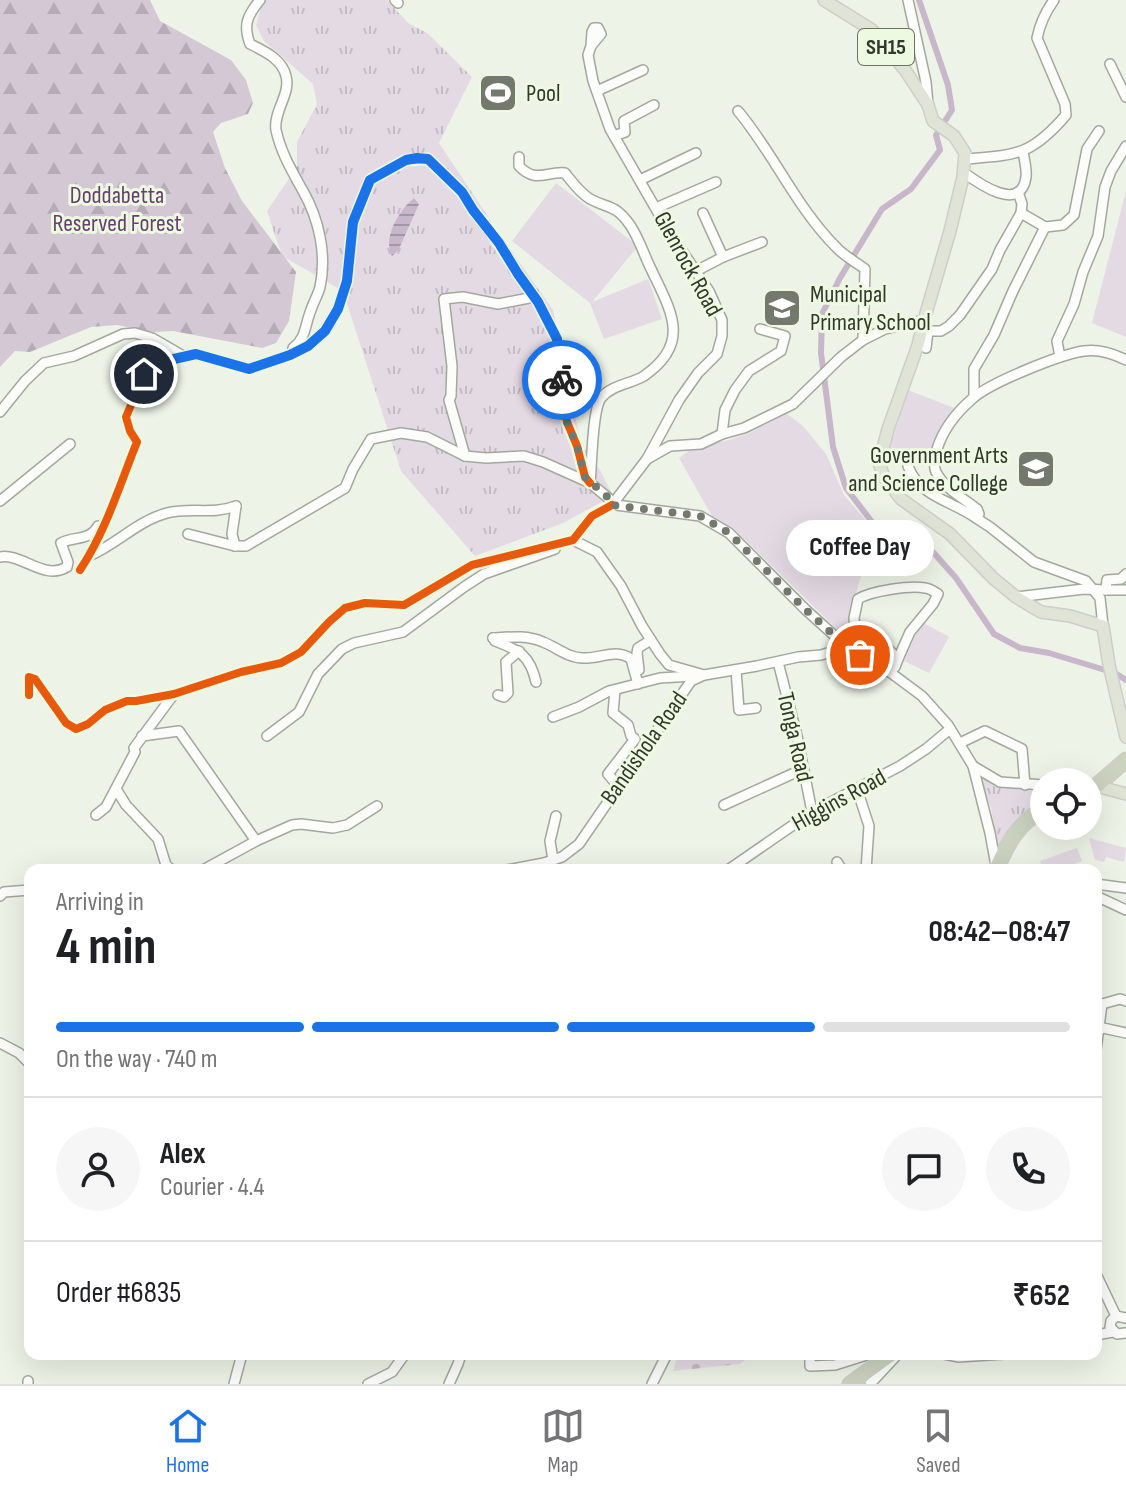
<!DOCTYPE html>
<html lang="en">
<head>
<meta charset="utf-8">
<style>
	:root { --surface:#fff; --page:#f6f6f6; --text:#202124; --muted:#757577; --line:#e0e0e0; --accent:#1a73e8 }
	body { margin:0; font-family:"Sofia Sans Condensed",sans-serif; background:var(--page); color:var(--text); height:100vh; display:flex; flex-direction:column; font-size:30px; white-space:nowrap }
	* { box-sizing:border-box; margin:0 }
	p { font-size:26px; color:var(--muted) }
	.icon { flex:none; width:44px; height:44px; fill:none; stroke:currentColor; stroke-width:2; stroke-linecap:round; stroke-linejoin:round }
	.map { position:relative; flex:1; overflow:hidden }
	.drawer { position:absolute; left:24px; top:864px; width:1078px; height:496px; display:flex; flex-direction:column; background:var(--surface); border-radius:16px; box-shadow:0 8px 32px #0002 }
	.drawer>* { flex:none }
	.controls { position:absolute; left:1030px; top:768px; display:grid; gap:16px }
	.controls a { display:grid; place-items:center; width:72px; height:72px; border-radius:50%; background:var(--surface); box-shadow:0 8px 32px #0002; font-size:40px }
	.pin { position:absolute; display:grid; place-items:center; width:68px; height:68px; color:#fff; margin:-34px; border:4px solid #fff; border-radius:50%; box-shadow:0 2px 8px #0007 }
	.courier { position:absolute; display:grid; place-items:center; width:80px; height:80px; margin:-40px; border:6px solid #1a73e8; border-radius:50%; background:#fff; color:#222; box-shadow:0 2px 10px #0007 }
	.bubble { position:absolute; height:56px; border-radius:28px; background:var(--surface); box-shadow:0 8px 32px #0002; font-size:26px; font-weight:700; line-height:56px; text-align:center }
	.summary em { font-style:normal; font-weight:700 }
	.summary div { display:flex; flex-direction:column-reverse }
	.summary { display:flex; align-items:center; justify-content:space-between; height:136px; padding:0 32px }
	h1 { font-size:52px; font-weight:700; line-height:60px }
	.bar { display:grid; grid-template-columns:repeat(4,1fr); gap:12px 8px; align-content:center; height:96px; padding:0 32px }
	.bar i { height:10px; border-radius:6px; background:var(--line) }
	.bar .active { background:var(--accent) }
	.bar p { grid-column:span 4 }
	.line { display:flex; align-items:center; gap:20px; padding:0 32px; border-top:2px solid var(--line) }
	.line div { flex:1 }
	.round { display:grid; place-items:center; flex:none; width:84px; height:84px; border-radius:42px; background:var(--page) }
	.tabs { display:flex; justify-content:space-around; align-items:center; height:112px; border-top:2px solid var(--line); background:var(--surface); font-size:22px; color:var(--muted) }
	.tabs a { display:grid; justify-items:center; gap:4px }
	.tabs .active { color:var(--accent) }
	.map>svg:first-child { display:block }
	.grass { fill:url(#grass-tufts) }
	.forest { fill:url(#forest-firs) }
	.cemetery { fill:url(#cemetery-stones) }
	.garden { fill:#e4dae4 }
	.water { fill:url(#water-rules) }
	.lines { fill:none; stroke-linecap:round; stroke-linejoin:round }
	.canal { stroke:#c8b7cb; stroke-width:6 }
	.minor-casing { stroke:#a3a89e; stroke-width:12 }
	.major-casing { stroke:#cccfc8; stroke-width:14 }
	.highway-casing { stroke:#cccfc8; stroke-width:17 }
	.minor { stroke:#fcfdfb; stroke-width:9 }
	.major { stroke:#dfe4d7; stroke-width:11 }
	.highway { stroke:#cbd2bf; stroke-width:14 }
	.cycleway-casing { stroke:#edf9e0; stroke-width:13 }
	.cycleway { stroke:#e8590c; stroke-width:8 }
	.done { stroke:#74796e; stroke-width:8; stroke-dasharray:0 14.4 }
	.route { stroke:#1a73e8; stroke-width:10 }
	.labels { text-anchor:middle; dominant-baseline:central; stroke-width:6; stroke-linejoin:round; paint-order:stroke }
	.shield { fill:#edf9e0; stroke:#6b7163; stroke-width:2 }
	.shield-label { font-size:22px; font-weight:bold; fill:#33372e }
	.poi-label { font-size:24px; fill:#33372e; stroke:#edf9e0; text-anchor:start }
	.park-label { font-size:24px; fill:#643f6f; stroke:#edf9e0 }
	.street-label { font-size:24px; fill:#33372e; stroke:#edf9e0 }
</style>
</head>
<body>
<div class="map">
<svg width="1126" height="1384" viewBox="0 0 1126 1384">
	<defs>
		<pattern id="grass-tufts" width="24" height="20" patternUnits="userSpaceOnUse" patternTransform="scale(2)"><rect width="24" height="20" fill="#e4dae4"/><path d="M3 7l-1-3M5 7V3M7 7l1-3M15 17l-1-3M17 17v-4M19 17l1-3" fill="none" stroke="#c4bcc4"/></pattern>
		<pattern id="forest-firs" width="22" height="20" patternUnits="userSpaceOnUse" patternTransform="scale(2)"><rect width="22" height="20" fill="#d4c8d5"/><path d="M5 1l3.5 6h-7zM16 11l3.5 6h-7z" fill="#b6acb7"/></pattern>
		<pattern id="cemetery-stones" width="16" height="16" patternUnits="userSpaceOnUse" patternTransform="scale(2)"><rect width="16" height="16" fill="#e4dae4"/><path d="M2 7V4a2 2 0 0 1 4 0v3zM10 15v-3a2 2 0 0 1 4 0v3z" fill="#c4bcc4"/></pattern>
		<pattern id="water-rules" width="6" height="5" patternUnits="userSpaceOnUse" patternTransform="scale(2)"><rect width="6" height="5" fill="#c8b7cb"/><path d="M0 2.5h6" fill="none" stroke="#a396a5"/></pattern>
	</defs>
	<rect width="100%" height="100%" fill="#edf3e6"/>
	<g class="grass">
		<path d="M263,0H387L408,23L427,33L472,77L439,143L503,239L553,310L581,444L600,470L613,496L563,523L475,556L401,471L343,291L282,256L267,211L297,167V142L317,104L313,84L264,41L256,25Z"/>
		<path d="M976,771L995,787L1044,789V819L1021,815L1005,835L998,848L991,808Z"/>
	</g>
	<path class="forest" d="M0,0H150L160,21L231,60L246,80L253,103L248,114L221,123L213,132L225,168L242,201L296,272L289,321L276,343L262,348L173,331L154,332L117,325L91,327L30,352L15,351L0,367Z"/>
	<path class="cemetery" d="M678,1354H752L740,1364L673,1371Z"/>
	<g class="garden">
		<path d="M556,183L638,246L592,302L648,279L662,319L604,339L590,303L512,241Z"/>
		<path d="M1126,191V337L1092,323Z"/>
		<path d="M908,390L954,408L923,467L889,449Z"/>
		<path d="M786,413L803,426L826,454L844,495L874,530L844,636L734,529L712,516L679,458L694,447L729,440L749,433Z"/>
		<path d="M922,622L949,637L929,673L904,661Z"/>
		<path d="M1089,838L1126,848L1124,862L1106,857L1104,862L1095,860Z"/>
		<path d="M1077,848L1082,861L1059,870H1043L1040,861Z"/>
	</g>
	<path class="water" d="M414,198L419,204L398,251L392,256C382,238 399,210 414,198Z"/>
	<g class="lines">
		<path class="canal" d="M919,0L948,85L952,110L936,135L940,150L911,189L882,209L840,278L822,314L821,353L833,447L846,488L872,522L907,536L933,552L956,578L994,634L1020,648L1049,653L1115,673L1126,680"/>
		<g class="minor-casing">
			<g id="minor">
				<path d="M260,0C247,16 243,25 250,44C264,51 282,59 286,76C291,94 273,112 276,130C281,153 292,171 303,191C319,219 327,255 320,287C318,295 313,303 311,310C305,324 306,339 293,348"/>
				<path d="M395,0L398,3"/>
				<path d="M908,0L926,82L928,105"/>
				<path d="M591,46L592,32L594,28H598L601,34L591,46L588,55L593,81L610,129L668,230L709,291L722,320V336L717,354L698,373L679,400L647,459"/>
				<path d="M1110,64L1126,97"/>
				<path d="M597,91L643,70"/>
				<path d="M738,111C774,154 796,207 836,247C844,256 856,262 865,269L863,340"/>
				<path d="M614,136L625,132L624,121L654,105"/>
				<path d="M519,157V166C536,184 546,171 565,173C573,183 579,192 590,199C609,209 615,204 630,225C639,238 644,255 651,269C671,311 692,343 644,376C631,384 611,385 601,398C592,410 592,465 590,483"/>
				<path d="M965,159C1016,155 1031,156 1066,115L1065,104L1037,38C1040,24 1046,11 1054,0"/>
				<path d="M963,172C978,183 1021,214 1026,177C1027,169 1024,159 1023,151"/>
				<path d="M640,180L696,153"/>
				<path d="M656,208L716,182"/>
				<path d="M703,213L723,257"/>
				<path d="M1021,213L1045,227"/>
				<path d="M696,271L723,257L762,242"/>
				<path d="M534,297L498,304L463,297L444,299L452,366L451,396L449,400L465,456L486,458L524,456L543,462L590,483L612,501"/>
				<path d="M921,331H941L949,326L960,315L992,269L1000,250L1021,213L1022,204L1018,192"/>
				<path d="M926,348L928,331"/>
				<path d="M1060,357L1057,341L1074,304L1083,272L1098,236L1105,187L1111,171L1126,146"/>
				<path d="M974,397V369L994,335L1013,291L1045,227L1063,225L1074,215L1087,149L1099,131"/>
				<path d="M0,412L25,381L44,363L74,356L123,334L135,333L152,338L183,356"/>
				<path d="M722,434L725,410L735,390L749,371L781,351L785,336L760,329"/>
				<path d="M908,466C919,497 953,501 976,518L979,514L977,509C963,498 945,489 936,472C933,466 935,456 937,449C943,430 957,412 972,399C989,383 1061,354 1084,351C1098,349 1114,354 1126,360"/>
				<path d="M0,501L70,444"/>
				<path d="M615,501L647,459L670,446L701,444L722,434L744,428L793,404L841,357L863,340L885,329L924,320"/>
				<path d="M616,505L700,516L729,533L806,610L847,647L883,667L922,696L948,725L973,766L1000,782L1044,785"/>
				<path d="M236,506L232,534L235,546H246L345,488L353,469L371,439L401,433L427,437L465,456"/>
				<path d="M976,518L990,527L1034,562L1086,581L1100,598L1103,626"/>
				<path d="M188,534L235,546"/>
				<path d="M573,540L597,552L621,586L642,626L660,654L669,665L704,675"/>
				<path d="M89,556C116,545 137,521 167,513C190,507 212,515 236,506"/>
				<path d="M0,557C22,553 44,581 67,567L68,562L61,543C74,536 90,541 98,526"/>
				<path d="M80,570C106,531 120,484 137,442L130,431L126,417L144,374L174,359L196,354L249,369L290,355L308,346L325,331L338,309L347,281L353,222L370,180L406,160L428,159L462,192L473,210L490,230L518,274L538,302L549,324L557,339L563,388L562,397L567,422L577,446L585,477L590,483"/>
				<path d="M1126,574L1121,579L1107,580L1106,590H1126"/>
				<path d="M1016,597L1084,589L1106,590"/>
				<path d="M855,631L854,618L858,599C871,591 910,585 925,588C929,588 935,592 938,594L933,604L910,632L898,659"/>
				<path d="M493,638C510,637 527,635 543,642C556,647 568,658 583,658C600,659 616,648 631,659L638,684"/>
				<path d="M493,638L495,641C519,650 530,655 536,682"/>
				<path d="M848,648L855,631L886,647L898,659L895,667L889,672"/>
				<path d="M778,662L797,736L812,812"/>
				<path d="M639,670L637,653L638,648L651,640"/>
				<path d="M736,670L739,710L756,708"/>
				<path d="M615,690L613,713L628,725L631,736L635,739L608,774L618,786"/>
				<path d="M29,695V677L35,679L66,723L76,729L88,724L105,710L127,701H136L174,694L241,672L281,663L301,652L329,622L345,608L365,603L404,605L472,565L573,540L592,516L612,505"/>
				<path d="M498,695L504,697L508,693L506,662L519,651"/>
				<path d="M553,717L579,707L609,691L660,678L692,676"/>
				<path d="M142,736L179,731L256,841"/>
				<path d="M267,736L299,712L318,674L342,649L354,643L403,632L464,587L484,574L555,549"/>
				<path d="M960,743L985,731L1022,749L1025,785"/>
				<path d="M973,766L990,833L996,866"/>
				<path d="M116,789L126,805L158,839L166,865L172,870"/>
				<path d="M857,789L869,826L866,870"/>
				<path d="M724,805L803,769"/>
				<path d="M96,815L106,807L135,752L134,748L174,694"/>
				<path d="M553,860L550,841L556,816"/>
				<path d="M837,862L842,870"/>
				<path d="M203,870L256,841L292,825L301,824L333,828L347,825L377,806"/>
				<path d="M417,870H435"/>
				<path d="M507,870L544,863L562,857L579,844L691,681L704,675L757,666L798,657L821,655L847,647"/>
				<path d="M728,870L812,812L900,766L926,749L950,729"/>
				<path d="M1096,884L1126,888"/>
				<path d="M0,896L4,892L30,890"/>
				<path d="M1096,896L1126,910"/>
				<path d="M1098,1031L1103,1028L1126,1033"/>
				<path d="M0,1043L19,1053L30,1064"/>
				<path d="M1096,1050L1102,1004L1120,999L1126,1001"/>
				<path d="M1096,1274L1116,1316"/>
				<path d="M1125,1333L1117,1334L1110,1327L1111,1321L1116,1316L1126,1318"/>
				<path d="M1096,1335L1113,1332"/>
				<path d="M810,1354V1366L835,1365L870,1354"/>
				<path d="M944,1354L959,1357L1004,1354"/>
				<path d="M28,1384V1381"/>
				<path d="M234,1384L242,1354"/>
				<path d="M368,1384L392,1372L405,1354"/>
				<path d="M449,1384L458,1364L461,1354"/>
				<path d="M652,1384L667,1354"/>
				<path d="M870,1384L898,1354"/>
			</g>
		</g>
		<g class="major-casing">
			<g id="major">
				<path d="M824,0L872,30L905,70L928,105L933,121L954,136L965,153L963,177L950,231L924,320L918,345L888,429L879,463L884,477L901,499L950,534L994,579L1016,597L1041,612L1070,616L1103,626L1109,665L1126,737"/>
				<path d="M1096,786L1126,794"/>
			</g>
		</g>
		<g class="highway-casing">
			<g id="highway">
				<path d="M1088,793L1126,760"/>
				<path d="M996,870C1007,844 1018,823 1044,809"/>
				<path d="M850,1384L891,1354"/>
			</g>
		</g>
		<use href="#minor" class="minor"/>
		<use href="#major" class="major"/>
		<use href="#highway" class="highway"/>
		<g class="cycleway-casing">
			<g id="cycleway">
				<path d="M80,570C106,531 120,484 137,442L130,431L126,417L144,374L174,359L196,354L249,369L290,355L308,346L325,331L338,309L347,281L353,222L370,180L406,160L428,159L462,192L473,210L490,230L518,274L538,302L549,324L557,339L563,388L562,397L567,422L577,446L585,477L590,483"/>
				<path d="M29,695V677L35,679L66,723L76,729L88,724L105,710L127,701H136L174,694L241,672L281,663L301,652L329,622L345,608L365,603L404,605L472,565L573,540L592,516L612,505"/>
			</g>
		</g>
		<use href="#cycleway" class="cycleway"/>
	</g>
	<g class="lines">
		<path class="done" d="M562,380V397L567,422L577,446L585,477L612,501V505L700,516L729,533L806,610L847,647L860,655"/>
		<path class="route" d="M144,374L174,359L196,354L249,369L290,355L308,346L325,331L338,309L347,281L353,222L370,180L406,160L417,158L428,159L462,192L473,210L499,243L518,274L538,302L557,339L562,380"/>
	</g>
	<defs>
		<g id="stadium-square" transform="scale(2)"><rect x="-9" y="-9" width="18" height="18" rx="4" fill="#74796e" stroke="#edf9e0"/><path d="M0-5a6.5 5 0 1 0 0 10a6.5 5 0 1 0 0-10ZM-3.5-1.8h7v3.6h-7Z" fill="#fff"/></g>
		<g id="school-square" transform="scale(2)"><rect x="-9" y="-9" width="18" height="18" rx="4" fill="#74796e" stroke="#edf9e0"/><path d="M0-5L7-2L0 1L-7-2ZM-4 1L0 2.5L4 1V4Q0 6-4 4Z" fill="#fff"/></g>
		<g id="university-square" transform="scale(2)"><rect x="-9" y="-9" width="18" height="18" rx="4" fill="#74796e" stroke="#edf9e0"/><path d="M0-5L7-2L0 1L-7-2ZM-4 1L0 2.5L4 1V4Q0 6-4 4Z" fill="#fff"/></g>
	</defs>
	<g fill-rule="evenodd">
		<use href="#stadium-square" x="498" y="93"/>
		<use href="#school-square" x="782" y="308"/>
		<use href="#university-square" x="1036" y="469"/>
	</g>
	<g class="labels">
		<rect class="shield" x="858" y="29" width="56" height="36" rx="6"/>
		<g class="shield-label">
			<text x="886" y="47">SH15</text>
		</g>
		<g class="poi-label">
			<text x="526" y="93">Pool</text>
			<text x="810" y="294">Municipal<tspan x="810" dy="28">Primary School</tspan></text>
			<text x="1008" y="455" text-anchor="end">Government Arts<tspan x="1008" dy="28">and Science College</tspan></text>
		</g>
		<g class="park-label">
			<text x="117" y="195">Doddabetta<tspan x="117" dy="28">Reserved Forest</tspan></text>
		</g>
		<g class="street-label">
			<text transform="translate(688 264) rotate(61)">Glenrock Road</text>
			<text transform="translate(795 737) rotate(77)">Tonga Road</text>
			<text transform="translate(644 748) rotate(-55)">Bandishola Road</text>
			<text transform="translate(839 800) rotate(-29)">Higgins Road</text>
		</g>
	</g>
</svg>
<div class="controls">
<a><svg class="icon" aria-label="locate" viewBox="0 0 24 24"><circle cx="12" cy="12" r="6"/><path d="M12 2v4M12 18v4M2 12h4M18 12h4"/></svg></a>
</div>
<div class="pin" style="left:860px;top:655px;background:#ea580c"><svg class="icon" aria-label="bag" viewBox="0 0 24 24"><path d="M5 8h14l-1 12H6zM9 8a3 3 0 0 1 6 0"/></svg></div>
<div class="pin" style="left:144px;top:374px;background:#1f2937"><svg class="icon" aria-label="home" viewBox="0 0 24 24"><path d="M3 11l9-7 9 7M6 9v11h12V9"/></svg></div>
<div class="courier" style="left:562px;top:380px"><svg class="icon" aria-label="bike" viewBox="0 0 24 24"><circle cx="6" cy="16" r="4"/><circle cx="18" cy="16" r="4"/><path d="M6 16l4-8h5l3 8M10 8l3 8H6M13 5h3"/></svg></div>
<div class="bubble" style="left:786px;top:520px;width:148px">Coffee Day</div>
<section class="drawer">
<div class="summary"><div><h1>4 min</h1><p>Arriving in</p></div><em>08:42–08:47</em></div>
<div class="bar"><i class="active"></i><i class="active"></i><i class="active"></i><i></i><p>On the way · 740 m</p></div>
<div class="line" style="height:144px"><a class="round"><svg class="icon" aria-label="person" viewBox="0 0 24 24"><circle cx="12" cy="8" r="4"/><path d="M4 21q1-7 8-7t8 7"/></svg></a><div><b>Alex</b><p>Courier · 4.4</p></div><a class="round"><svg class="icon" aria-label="chat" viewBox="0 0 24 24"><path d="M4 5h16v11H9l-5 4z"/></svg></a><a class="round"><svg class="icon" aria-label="phone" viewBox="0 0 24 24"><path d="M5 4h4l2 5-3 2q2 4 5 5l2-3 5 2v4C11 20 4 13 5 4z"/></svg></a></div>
<div class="line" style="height:104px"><div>Order #6835</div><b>₹652</b></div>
</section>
</div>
<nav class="tabs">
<a class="active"><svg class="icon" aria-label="home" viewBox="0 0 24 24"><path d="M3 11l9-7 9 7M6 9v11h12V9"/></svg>Home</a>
<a><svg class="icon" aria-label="map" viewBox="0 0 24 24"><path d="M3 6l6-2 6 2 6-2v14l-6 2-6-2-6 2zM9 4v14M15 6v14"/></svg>Map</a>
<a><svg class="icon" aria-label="saved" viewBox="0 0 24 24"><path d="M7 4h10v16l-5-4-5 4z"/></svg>Saved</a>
</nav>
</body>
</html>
